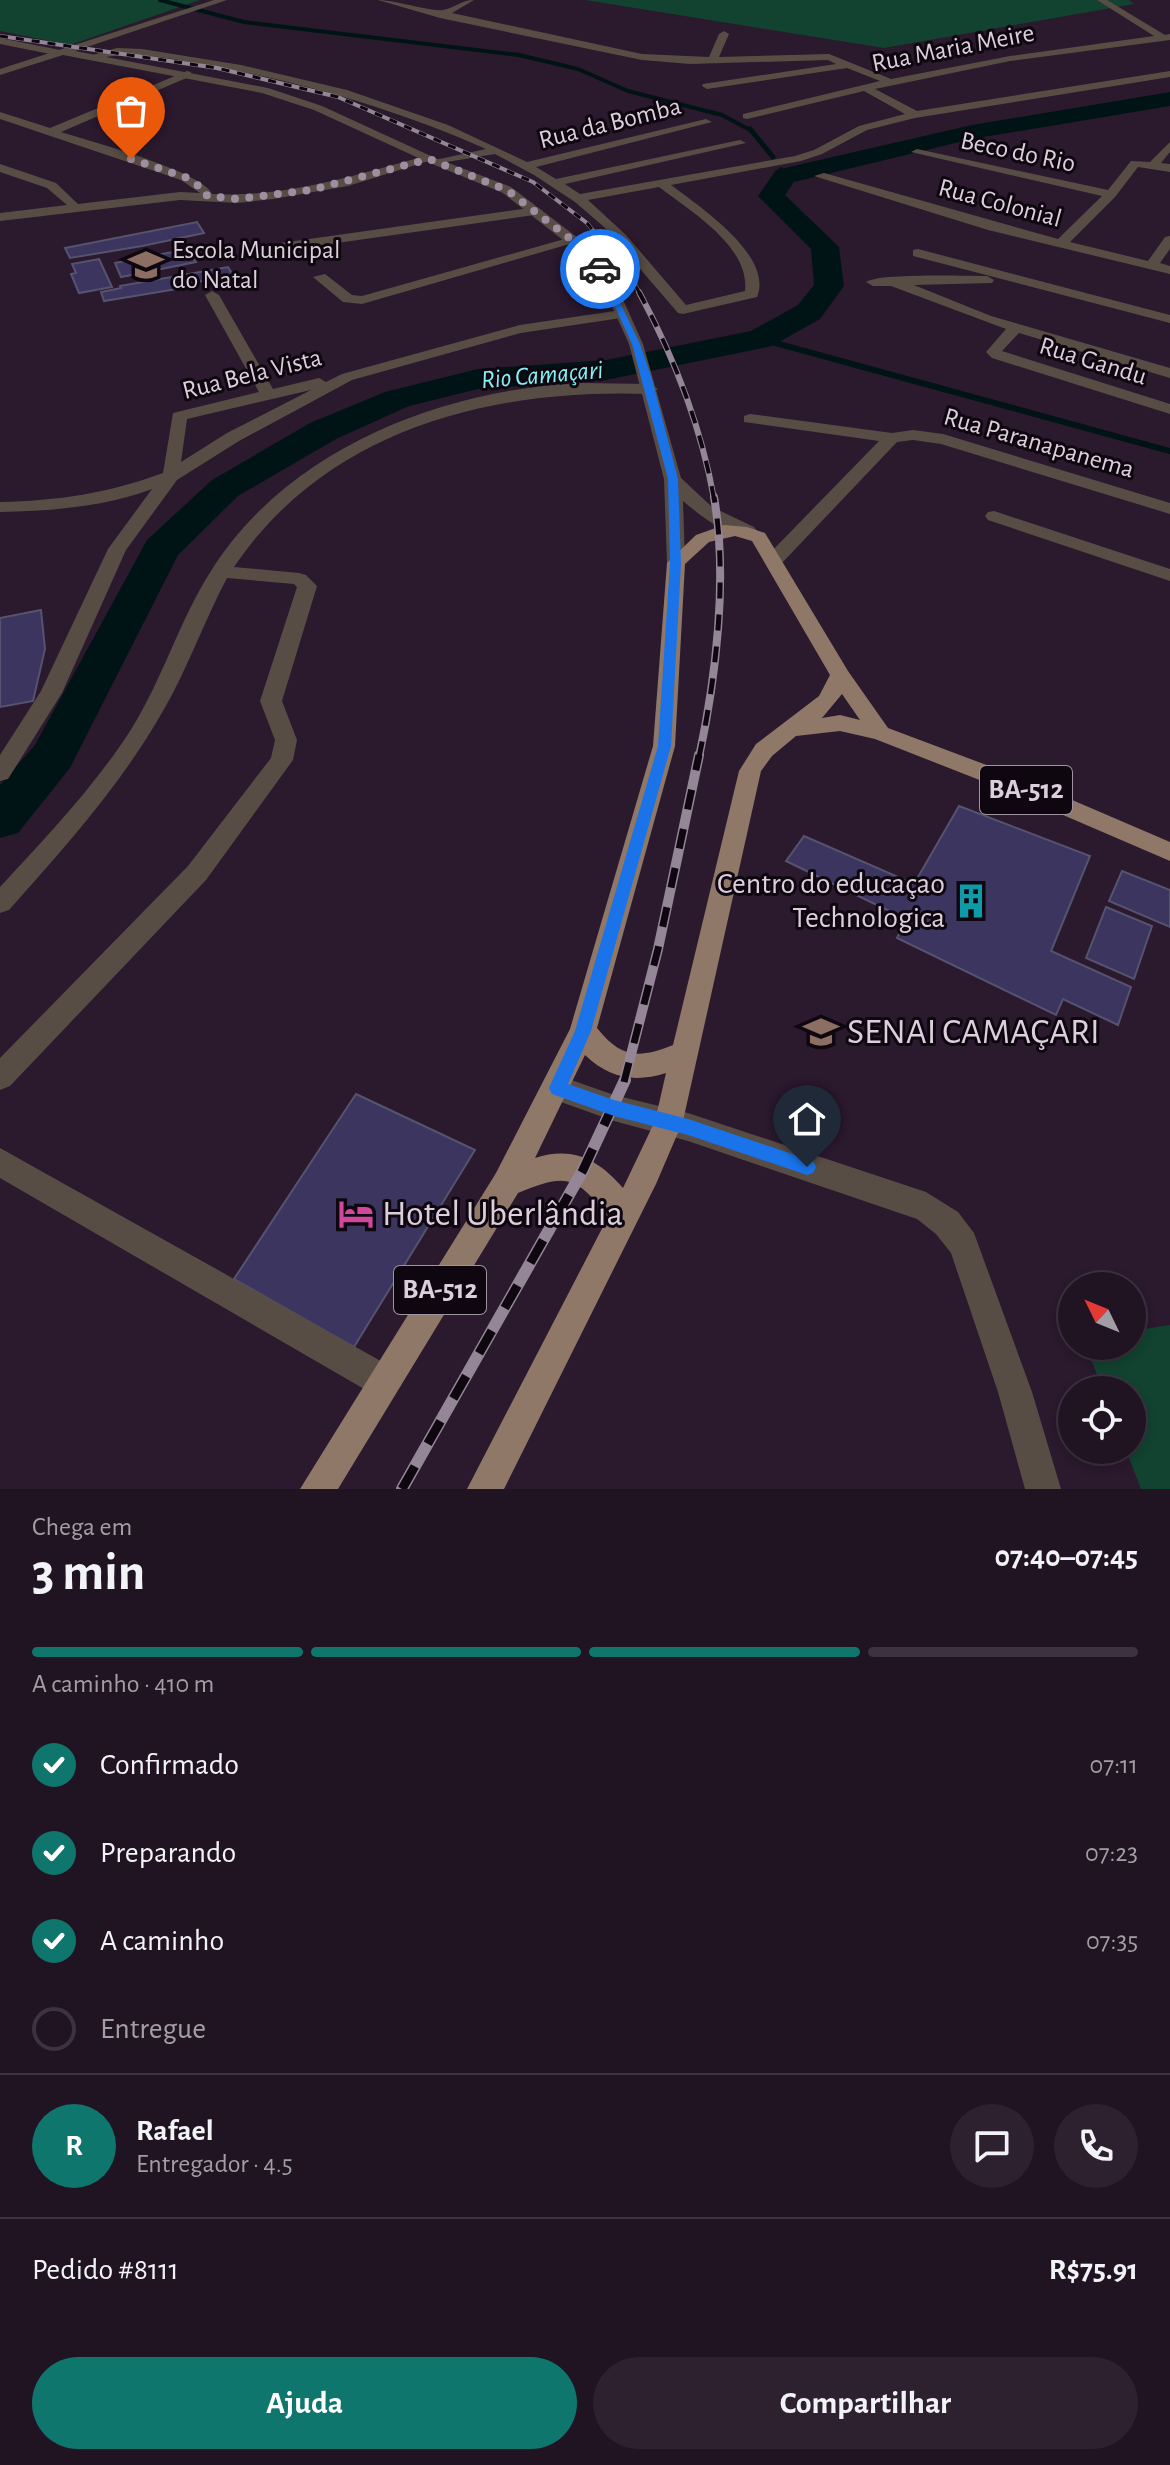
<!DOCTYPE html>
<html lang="pt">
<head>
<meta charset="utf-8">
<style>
	:root { --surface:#201322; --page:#2d202f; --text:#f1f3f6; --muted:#a29ea5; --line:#3d3240; --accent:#0f766e }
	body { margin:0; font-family:"Alegreya Sans",sans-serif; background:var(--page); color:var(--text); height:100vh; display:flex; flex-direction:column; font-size:30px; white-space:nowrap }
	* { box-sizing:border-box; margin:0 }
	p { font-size:26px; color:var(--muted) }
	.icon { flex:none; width:44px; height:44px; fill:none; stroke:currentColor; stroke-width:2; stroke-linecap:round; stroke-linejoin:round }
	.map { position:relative; height:1489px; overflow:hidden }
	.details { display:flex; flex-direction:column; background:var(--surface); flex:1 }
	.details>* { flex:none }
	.needle { width:52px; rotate:313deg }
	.controls { position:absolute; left:1058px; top:1272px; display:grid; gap:16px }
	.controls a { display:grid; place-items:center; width:88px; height:88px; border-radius:50%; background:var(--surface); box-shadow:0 4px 12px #0003,0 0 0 2px var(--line); font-size:40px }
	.pin { position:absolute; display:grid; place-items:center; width:68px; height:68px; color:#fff; margin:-82px -34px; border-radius:50% 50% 50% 0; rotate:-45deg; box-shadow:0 0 8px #0007 }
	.pin .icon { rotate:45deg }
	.courier { position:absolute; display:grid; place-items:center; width:80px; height:80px; margin:-40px; border:6px solid #1a73e8; border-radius:50%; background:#fff; color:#222; box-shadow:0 2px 10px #0007 }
	.headline em { font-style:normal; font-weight:700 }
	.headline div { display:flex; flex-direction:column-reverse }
	.headline { display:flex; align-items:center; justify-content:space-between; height:136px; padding:0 32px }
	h1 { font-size:52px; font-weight:700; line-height:60px }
	.bar { display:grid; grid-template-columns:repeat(4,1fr); gap:12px 8px; align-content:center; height:96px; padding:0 32px }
	.bar i { height:10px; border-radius:6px; background:var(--line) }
	.bar .selected { background:var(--accent) }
	.bar p { grid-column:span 4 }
	.line { display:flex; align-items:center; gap:20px; padding:0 32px; border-top:2px solid var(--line) }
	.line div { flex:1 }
	.round { display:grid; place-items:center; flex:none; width:84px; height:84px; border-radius:42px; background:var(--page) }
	ol { padding:0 32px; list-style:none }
	li { display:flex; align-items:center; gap:24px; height:88px }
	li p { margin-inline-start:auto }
	li .icon { padding:8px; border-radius:50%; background:var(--accent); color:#fff; stroke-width:4 }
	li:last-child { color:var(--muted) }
	li i { width:44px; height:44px; border:4px solid var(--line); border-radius:50% }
	.button { display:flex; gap:16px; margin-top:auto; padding:16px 32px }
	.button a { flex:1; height:92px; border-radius:48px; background:var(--accent); color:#fff; font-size:32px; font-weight:700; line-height:92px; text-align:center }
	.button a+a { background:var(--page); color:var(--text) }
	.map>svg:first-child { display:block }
	.green { fill:#124230 }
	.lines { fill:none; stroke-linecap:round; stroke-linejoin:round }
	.stream-far2 { stroke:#001415; stroke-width:4 }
	.stream-far1 { stroke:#001415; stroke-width:5 }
	.stream { stroke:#001415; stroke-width:6 }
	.river { fill:#001415; fill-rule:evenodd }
	.building { fill:#3b355f; stroke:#56536f; stroke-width:2 }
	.minor { fill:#584d44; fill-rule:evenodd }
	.tertiary { fill:#584d44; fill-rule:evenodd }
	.primary { fill:#8f7867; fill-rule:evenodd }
	.rail-far4-casing { stroke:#948696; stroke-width:4 }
	.rail-far3-casing { stroke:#948696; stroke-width:6 }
	.rail-far2-casing { stroke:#948696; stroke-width:8 }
	.rail-far1-casing { stroke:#948696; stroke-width:10 }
	.rail-casing { stroke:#948696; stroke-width:12 }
	.rail-far4 { stroke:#0f0710; stroke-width:3; stroke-dasharray:8; stroke-linecap:butt }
	.rail-far3 { stroke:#0f0710; stroke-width:4; stroke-dasharray:13; stroke-linecap:butt }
	.rail-far2 { stroke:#0f0710; stroke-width:5; stroke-dasharray:16; stroke-linecap:butt }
	.rail-far1 { stroke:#0f0710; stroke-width:7; stroke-dasharray:20; stroke-linecap:butt }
	.rail { stroke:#0f0710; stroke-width:9; stroke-dasharray:26; stroke-linecap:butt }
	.route { fill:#1a73e8 }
	.done { stroke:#9d8f9f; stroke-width:8; stroke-dasharray:0 14.4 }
	.labels { text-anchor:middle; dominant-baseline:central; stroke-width:6; stroke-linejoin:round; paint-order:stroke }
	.far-street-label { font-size:26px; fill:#dbcfdc; stroke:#0f0710 }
	.far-poi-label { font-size:26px; fill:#dbcfdc; stroke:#0f0710; text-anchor:start }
	.far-water-label { font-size:26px; font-style:italic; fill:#83f2f4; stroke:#0f0710 }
	.shield { fill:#0f0710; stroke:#9e939f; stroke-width:2 }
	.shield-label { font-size:28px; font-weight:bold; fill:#dbcfdc }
	.poi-label { font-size:30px; fill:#dbcfdc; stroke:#0f0710; text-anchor:end }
	.near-poi-label { font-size:36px; fill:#dbcfdc; stroke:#0f0710; text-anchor:start }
</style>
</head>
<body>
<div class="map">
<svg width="1170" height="1489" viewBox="0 0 1170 1489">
	<rect width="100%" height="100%" fill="#2b192e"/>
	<g class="green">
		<path d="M0,0H200L70,45L0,31Z"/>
		<path d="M585,0H1129L1134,4L884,48Z"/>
		<path d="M1170,1325V1489H1141L1126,1450H1132V1390H1103L1086,1346H1132V1331Z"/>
	</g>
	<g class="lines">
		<path class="stream-far2" d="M160,0L244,22L519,55L578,69L628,91L722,115L752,131"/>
		<g class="stream-far1">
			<path d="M750,129L773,157"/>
			<path d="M781,170L785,176"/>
		</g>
		<path class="stream" d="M761,339L1170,451"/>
		<path class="river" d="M1170,92V106L972,139L794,182L785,195L839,247L844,286L820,319L772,346L606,380L478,389L409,406L336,439L238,496L178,555L70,768L18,833L0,838V785L35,745L147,540L212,480L310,423L385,392L478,369L606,360L751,331L798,305L814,285L811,249L758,196L776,170L972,125Z"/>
	</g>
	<g class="building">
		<path d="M197,222L204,233L142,246L70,258L65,248Z"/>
		<path d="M188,249L196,262L121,277L115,263Z"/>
		<path d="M99,259L112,287L79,293L71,274L76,273L72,264Z"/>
		<path d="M228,267L233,275L182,285L183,288L104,301L101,292L121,288L120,286Z"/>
		<path d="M41,610L45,649L33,701L0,707V618Z"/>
		<path d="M959,806L1090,856L1051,951L1131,987L1118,1025L1063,999L1056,1015L897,938L906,919L786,861L804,836L914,884Z"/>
		<path d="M1122,871L1170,890V927L1109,901Z"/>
		<path d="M1106,907L1152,926L1134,979L1086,958Z"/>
		<path d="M356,1094L475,1150L354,1347L234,1279Z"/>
	</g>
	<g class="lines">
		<g class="minor">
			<path d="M378,0C395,0 431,12 443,10C455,8 461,0 474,0L452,13L642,54L709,57L719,34L724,31L729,34L719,57L829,54L891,79L1010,56L1154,36L1097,0H1107L1165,35L1170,34V40L1010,61L875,89L917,111L1170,71V77L915,118L867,130L822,154L801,161L671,185C699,206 774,256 757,297L683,314L678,313L604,227L575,202L534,175L495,154L435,164V160L486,149C395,109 303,82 206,65C167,58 130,50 91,60L86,57L117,48L142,49L241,65L347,90L448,125L527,162L706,119L712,122L536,167L556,179L740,140L746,143L565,184L580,194L795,156L814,150L859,126L905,114L864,91L747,119L743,118V114L880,81L847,68L707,89L702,86L703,84L836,64L828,60L690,64L642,60L440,18ZM659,187C690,211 750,246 745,291L686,305L626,235L588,200Z"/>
			<path d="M0,38L60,50L65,53L60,56L0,44Z"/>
			<path d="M187,71L191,72V76L61,132C89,141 202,171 212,194C287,198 358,174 429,155L435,159L348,186L273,199L237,203L180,200L0,221V213L67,205L47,188L0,172V164L56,183L78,204L180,192L200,193L181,180L0,119V112L50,128Z"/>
			<path d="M1170,142V152L1161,163L1170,164V172L1138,167L1115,197L1070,242L1148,261L1165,237L1170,236V249L1160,263L1170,266V274L988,230L814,176L824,173L1058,239L1102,196L911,152L917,149L1108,190L1131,161L1150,162Z"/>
			<path d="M537,207L543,211L541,214L253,255L246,251L253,247Z"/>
			<path d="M568,238L580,241L362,304L343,302L313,277L325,274L352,295L362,296Z"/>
			<path d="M918,249L1170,315V323L913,256V250Z"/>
			<path d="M987,276L994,280L992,283L914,285L991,316L1170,368V378L1019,333L1002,351L1170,404V414L992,358L986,352L1006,329L891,286H873L866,282C878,273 966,276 987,276Z"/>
			<path d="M212,291L219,295L273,389L319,378L326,382L342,374L520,325L621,310L628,314L621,318L521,333L352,380L239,441L177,480L126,550L62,693L8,779L0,781V755L41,691L108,549L152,489C104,507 51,511 0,512V502C57,501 109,493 163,473L173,413L259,392L205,295ZM311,390L227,433L181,462L187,419Z"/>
			<path d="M582,383L650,384L658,389L650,394C492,388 327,429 234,567L299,573L306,575L317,586L282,701L297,740L293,760L206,880L10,1086L0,1090V1058L188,866L271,758L275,740L260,701L297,587L294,584L227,578C204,621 188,668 163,711C121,785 65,847 9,910L0,913V887C47,836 95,786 132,728C163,678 180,619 211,571C287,449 442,389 582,383Z"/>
			<path d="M750,414L892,433L913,430L943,434L1170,503V514L941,444L913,440L897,442L782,563L775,565L766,559L768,555L879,441L744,422V416Z"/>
			<path d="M994,511L1170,569V581L988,520L985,516L988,512Z"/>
			<path d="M557,1075L614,1095L688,1113L926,1192L958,1212L974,1233L1032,1392L1061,1489H1025L998,1392L951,1253L936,1234L917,1219L688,1141L614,1121L547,1097L543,1088L547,1079Z"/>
			<path d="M0,1148L395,1369L400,1381L395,1393L383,1398L371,1393L0,1178Z"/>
		</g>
		<path class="tertiary" d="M214,0H227L75,51L268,88L322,106L433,157L511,187L578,238L604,264L616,284L643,344L681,478L712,507L754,527L757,531L754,535C731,540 699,515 683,501L685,563L676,569L669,567L667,563L664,479L629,344L602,284L593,269L568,244L503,193L425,161L314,110L262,93L63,55L0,75V69Z"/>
		<path class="primary" d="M724,525L747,527L765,533L848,671L888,728L1021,778L1170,842V861L1005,790L875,739L840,731L796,736L772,756L761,771L683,1121L656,1184L504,1489H467L608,1217C576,1175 566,1173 518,1193L338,1489H300L496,1173L570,1029L653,746L667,563L696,535ZM735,536L752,541L830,675L819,696L756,744L739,771L673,1045C638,1059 621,1058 597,1028L675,746L685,564L709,542ZM842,694L860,720L840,715L822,718ZM585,1055C609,1078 634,1083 666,1073L655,1121L623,1188C598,1159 572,1146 535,1158Z"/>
		<g class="rail-far4-casing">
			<path id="rail-far4" d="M0,36L217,68L338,97L533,182L587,223L632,279L640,294"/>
		</g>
		<g class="rail-far3-casing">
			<path id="rail-far3" d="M639,292C674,357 701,426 714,499"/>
		</g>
		<g class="rail-far2-casing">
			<path id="rail-far2" d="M699,757C716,678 728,577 714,497"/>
		</g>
		<g class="rail-far1-casing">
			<path id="rail-far1" d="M624,1082L658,949L699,755"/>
		</g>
		<g class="rail-casing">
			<path id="rail" d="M402,1489L583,1170L625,1080"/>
		</g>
		<use href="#rail-far4" class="rail-far4"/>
		<use href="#rail-far3" class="rail-far3"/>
		<use href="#rail-far2" class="rail-far2"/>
		<use href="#rail-far1" class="rail-far1"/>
		<use href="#rail" class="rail"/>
	</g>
	<path class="route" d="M597,267L604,269L640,344L652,379L678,479L681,563L671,746L591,1031L568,1084L614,1100L688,1119L807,1159L813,1161L816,1167L813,1173L807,1175L688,1135L614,1116L552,1094L549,1088L575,1031L658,746L670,563L668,479L632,344Z"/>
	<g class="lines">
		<path class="done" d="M131,159L185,177L205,190L207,196L237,199L311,190L429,159L507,190L573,241L600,269"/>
	</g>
	<defs>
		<g id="school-bare" transform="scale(2.76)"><path d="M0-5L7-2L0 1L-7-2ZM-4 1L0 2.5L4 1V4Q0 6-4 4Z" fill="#8d6e63" stroke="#0f0710" stroke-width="2.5" paint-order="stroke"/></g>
		<g id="building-bare" transform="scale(2.76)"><path d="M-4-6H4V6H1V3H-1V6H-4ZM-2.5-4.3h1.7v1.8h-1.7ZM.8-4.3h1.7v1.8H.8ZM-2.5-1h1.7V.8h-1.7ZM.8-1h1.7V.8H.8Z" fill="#0f9aa8" stroke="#0f0710" stroke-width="2.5" paint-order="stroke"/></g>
		<g id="university-bare" transform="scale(2.76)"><path d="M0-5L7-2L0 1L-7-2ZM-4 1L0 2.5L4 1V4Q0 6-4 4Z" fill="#8d6e63" stroke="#0f0710" stroke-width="2.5" paint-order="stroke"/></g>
		<g id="hotel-bare" transform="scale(2.76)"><path d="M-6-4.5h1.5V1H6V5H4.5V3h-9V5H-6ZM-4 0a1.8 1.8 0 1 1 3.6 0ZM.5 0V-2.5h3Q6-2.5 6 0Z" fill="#d1479c" stroke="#0f0710" stroke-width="2.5" paint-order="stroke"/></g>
	</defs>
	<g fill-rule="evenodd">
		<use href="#school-bare" x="146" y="265"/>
		<use href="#building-bare" x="971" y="901"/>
		<use href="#university-bare" x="821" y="1032"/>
		<use href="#hotel-bare" x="356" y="1214"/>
	</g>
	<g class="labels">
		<g class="far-street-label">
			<text transform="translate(953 48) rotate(-11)">Rua Maria Meire</text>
			<text transform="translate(610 123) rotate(-14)">Rua da Bomba</text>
			<text transform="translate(1018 152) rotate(12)">Beco do Rio</text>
			<text transform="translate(1000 203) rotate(15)">Rua Colonial</text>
			<text transform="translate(1093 361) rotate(17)">Rua Gandu</text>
			<text transform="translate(252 374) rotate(-14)">Rua Bela Vista</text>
			<text transform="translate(1039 443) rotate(16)">Rua Paranapanema</text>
		</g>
		<g class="far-poi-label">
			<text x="172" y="250">Escola Municipal<tspan x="172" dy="30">do Natal</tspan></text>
		</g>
		<g class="far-water-label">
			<text transform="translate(542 375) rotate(-5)">Rio Camaçari</text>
		</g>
		<g class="shield">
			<rect x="980" y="766" width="92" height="48" rx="6"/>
			<rect x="394" y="1266" width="92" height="48" rx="6"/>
		</g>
		<g class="shield-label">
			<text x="1026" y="790">BA-512</text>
			<text x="440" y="1290">BA-512</text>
		</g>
		<g class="poi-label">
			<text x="945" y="884">Centro do educaçao<tspan x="945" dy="34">Technologica</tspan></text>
		</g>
		<g class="near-poi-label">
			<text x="847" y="1032">SENAI CAMAÇARI</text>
			<text x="382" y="1214">Hotel Uberlândia</text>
		</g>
	</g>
</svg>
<div class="controls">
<a><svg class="needle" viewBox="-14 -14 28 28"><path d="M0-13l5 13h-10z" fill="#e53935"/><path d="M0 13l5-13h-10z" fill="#a29ea5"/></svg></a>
<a><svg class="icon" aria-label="locate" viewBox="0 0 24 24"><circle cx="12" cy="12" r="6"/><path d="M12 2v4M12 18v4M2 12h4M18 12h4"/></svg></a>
</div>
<div class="pin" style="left:131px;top:159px;background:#ea580c"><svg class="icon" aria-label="bag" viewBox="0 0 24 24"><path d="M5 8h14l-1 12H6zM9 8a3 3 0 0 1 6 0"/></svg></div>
<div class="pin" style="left:807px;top:1167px;background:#1f2937"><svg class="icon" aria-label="home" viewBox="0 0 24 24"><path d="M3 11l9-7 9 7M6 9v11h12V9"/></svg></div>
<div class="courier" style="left:600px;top:269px"><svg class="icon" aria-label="car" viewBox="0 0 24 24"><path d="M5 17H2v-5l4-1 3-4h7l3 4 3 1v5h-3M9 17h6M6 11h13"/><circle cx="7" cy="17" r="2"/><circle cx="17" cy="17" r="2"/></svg></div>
</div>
<section class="details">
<div class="headline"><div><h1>3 min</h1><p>Chega em</p></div><em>07:40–07:45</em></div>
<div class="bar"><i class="selected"></i><i class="selected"></i><i class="selected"></i><i></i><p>A caminho · 410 m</p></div>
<ol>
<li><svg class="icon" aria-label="check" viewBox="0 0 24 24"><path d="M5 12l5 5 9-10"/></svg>Confirmado<p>07:11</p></li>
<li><svg class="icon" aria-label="check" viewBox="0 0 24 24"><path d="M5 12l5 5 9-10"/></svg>Preparando<p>07:23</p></li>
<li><svg class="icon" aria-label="check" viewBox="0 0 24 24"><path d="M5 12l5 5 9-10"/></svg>A caminho<p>07:35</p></li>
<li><i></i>Entregue</li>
</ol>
<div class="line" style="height:144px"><b class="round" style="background:var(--accent);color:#fff">R</b><div><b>Rafael</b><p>Entregador · 4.5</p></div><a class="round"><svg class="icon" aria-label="chat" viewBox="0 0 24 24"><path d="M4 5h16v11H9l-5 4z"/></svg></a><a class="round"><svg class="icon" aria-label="phone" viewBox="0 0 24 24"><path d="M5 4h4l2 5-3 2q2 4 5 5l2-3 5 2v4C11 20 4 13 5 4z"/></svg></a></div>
<div class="line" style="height:104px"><div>Pedido #8111</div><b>R$75.91</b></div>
<div class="button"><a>Ajuda</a><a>Compartilhar</a></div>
</section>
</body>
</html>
